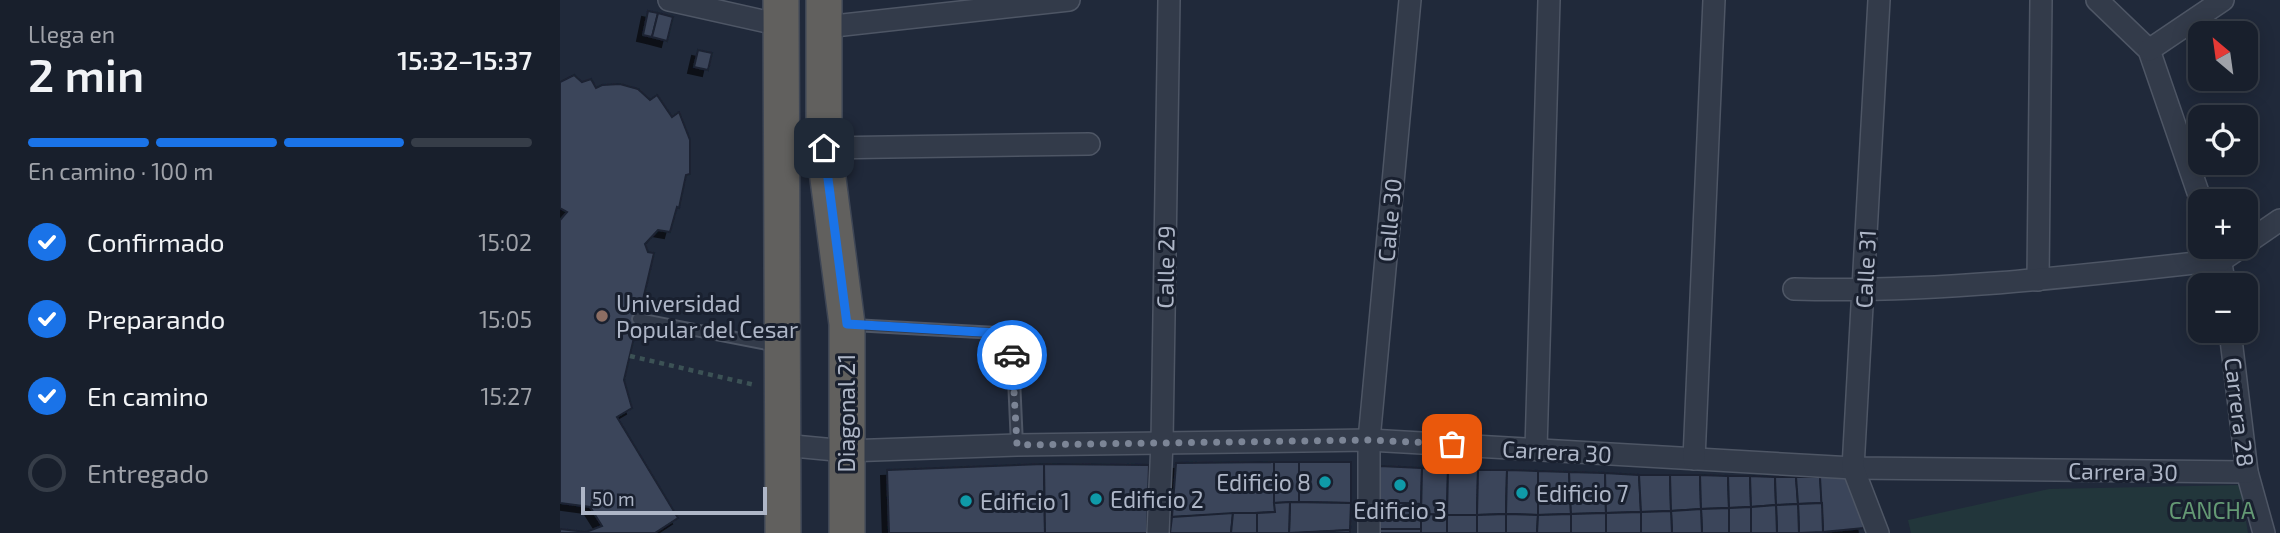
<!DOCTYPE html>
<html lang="es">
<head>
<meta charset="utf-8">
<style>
	:root { --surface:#181f2c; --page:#212734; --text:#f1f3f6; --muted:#9fa2a9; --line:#363d48; --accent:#1a73e8 }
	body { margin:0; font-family:"Exo 2",sans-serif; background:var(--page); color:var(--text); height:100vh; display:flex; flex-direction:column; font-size:26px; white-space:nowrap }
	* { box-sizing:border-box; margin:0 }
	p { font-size:23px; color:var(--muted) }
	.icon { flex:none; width:38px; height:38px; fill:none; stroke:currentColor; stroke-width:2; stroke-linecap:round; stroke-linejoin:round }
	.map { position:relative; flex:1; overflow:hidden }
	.sheet { display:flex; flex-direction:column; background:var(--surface); width:560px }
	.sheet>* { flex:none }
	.needle { width:46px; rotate:331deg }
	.buttons { position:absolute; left:1628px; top:21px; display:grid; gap:14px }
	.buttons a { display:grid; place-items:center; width:70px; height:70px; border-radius:14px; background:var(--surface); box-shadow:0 4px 18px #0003,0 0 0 2px var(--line); font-size:35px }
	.scale { position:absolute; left:21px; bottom:18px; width:186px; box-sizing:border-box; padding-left:7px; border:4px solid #aeb6c7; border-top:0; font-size:19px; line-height:24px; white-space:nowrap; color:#aeb6c7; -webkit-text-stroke:5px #19202f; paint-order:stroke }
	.pin { position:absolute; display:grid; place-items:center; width:60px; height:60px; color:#fff; margin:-30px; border-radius:14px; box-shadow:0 4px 10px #0006 }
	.courier { position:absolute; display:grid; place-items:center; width:70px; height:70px; margin:-35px; border:5px solid #1a73e8; border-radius:50%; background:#fff; color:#222; box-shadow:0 2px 9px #0007 }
	.overview em { font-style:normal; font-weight:600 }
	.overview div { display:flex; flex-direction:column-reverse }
	.overview { display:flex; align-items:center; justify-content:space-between; height:119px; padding:0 28px }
	h1 { font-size:46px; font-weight:600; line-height:52px }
	.bar { display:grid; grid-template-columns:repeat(4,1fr); gap:10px 7px; align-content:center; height:84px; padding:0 28px }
	.bar i { height:9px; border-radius:5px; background:var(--line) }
	.bar .on { background:var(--accent) }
	.bar p { grid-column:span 4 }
	ol { padding:0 28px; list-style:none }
	li { display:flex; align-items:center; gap:21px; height:77px }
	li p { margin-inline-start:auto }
	li .icon { padding:7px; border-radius:50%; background:var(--accent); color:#fff; stroke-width:4 }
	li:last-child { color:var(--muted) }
	li i { width:38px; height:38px; border:4px solid var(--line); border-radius:50% }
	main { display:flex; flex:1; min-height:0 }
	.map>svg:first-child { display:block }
	.green { fill:#22363b }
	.building { fill:#3b455a; stroke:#1b2231; stroke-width:2; filter:url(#shadow) }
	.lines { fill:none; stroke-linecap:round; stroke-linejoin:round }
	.service-casing { stroke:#4e5665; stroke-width:14 }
	.minor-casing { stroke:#4e5665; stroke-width:24 }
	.trunk-casing { stroke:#3e4655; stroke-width:38 }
	.path { stroke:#3c5255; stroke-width:4.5; stroke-dasharray:5 5; stroke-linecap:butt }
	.service { stroke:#333b4a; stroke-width:10 }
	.minor { stroke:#333b4a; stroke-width:21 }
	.trunk { stroke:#61605e; stroke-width:35 }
	.done { stroke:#7c8596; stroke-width:7; stroke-dasharray:0 12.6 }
	.route { stroke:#1a73e8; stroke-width:9 }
	.education-dot { fill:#8d6e63; stroke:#19202f; stroke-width:2.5 }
	.culture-dot { fill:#0f9aa8; stroke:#19202f; stroke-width:2.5 }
	.labels { text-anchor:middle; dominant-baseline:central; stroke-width:6; stroke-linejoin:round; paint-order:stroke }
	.street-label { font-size:23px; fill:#aeb6c7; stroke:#19202f }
	.poi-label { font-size:23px; fill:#aeb6c7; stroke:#19202f; text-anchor:start }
	.park-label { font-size:23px; fill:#649974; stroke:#19202f }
</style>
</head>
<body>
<main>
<section class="sheet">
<div class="overview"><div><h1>2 min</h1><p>Llega en</p></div><em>15:32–15:37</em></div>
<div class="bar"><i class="on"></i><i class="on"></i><i class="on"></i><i></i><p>En camino · 100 m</p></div>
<ol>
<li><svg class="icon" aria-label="check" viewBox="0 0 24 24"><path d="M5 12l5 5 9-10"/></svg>Confirmado<p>15:02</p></li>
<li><svg class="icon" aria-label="check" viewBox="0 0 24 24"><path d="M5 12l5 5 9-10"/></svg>Preparando<p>15:05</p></li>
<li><svg class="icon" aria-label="check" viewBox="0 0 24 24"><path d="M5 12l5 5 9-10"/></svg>En camino<p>15:27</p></li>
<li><i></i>Entregado</li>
</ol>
</section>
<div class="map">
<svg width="1720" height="533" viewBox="0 0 1720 533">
	<defs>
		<filter id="shadow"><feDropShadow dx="-6" dy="6" stdDeviation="0" flood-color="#0009"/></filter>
	</defs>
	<rect width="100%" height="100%" fill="#20293a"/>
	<path class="green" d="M1680,485L1688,533H1351L1348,520L1489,489Z"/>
	<g class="building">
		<path d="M88,11L98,13L92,37L83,35Z"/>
		<path d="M98,13L113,17L107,41L92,37Z"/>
		<path d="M138,50L152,53L148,70L134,67Z"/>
		<path d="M14,75L22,82L31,79L36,88L42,85L60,84L78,89L90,100L97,95L112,117L119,112L130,140V174L126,175L119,208L117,207L110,232L98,230L85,244L88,252L94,253L64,380L72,408L57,417L118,518L95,533H0V529L26,532L42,526L30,507L0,503V220L7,212L0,208V82Z"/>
		<path d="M714,462L715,512L612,517L616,463Z"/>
		<path d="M714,462H739V502L714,503Z"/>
		<path d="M739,462H791V503L739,502Z"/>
		<path d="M484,464L485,533H329L327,470Z"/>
		<path d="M484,464L589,465L587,533H485Z"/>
		<path d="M820,466L862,468L861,504L818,502Z"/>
		<path d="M862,468L888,469L887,515L861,514Z"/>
		<path d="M888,469L918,470L917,515H887Z"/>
		<path d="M918,470H947L946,514L917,515Z"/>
		<path d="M947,470L978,471V515L946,514Z"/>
		<path d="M978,471L1009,472L1011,514L978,515Z"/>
		<path d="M1009,472L1045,473L1046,513L1011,514Z"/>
		<path d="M1045,473L1079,475L1081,512L1046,513Z"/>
		<path d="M1079,475H1110L1111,511L1081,512Z"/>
		<path d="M1110,475H1140L1141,509L1111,511Z"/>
		<path d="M1140,475L1168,476L1169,508L1141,509Z"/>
		<path d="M1168,476H1190L1191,507L1169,508Z"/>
		<path d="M1190,476L1215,477L1216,505L1191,507Z"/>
		<path d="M1215,477H1236L1238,504L1216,505Z"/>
		<path d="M1236,477H1260L1262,503L1238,504Z"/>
		<path d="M1260,477H1297L1304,528L1263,532Z"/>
		<path d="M730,502L791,503L790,530L729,533Z"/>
		<path d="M730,502L729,533H697V513L715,512L714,503Z"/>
		<path d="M818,502L861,504V529H817Z"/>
		<path d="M1262,503L1263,532L1239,533L1238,504Z"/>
		<path d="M1238,504L1239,533H1217L1216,505Z"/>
		<path d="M1216,505L1217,533H1191V507Z"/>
		<path d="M1191,507V533H1169V508Z"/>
		<path d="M1169,508V533H1142L1141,509Z"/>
		<path d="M1141,509L1142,533H1112L1111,511Z"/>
		<path d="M1111,511L1112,533H1081V512Z"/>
		<path d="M1081,512V533H1046V513Z"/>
		<path d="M673,513L671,533H610L612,517Z"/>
		<path d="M673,513H697V533H671Z"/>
		<path d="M1046,513V533H1011V514Z"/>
		<path d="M861,514L887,515V533H861Z"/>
		<path d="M946,514L978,515L977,533H946Z"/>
		<path d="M946,514V533H917V515Z"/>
		<path d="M1011,514V533H977L978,515Z"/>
		<rect x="887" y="515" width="30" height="18"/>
		<path d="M817,529H861V533H818Z"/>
		<path d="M790,530V533H739Z"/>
	</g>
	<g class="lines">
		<g class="service-casing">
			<g id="service">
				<path d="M78,319L217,346"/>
				<path d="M293,325L437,333L448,341L453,357L457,445"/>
			</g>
		</g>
		<g class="minor-casing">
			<g id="minor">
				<path d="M109,0L221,25"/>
				<path d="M1537,0L1589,50L1641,201"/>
				<path d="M265,27L509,0"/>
				<path d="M1589,50L1663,0"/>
				<path d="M264,148L529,144"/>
				<path d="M1685,244L1720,220"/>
				<path d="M1658,249L1665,285"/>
				<path d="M1478,280L1481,0"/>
				<path d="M1234,289C1378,293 1520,276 1662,260L1681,247"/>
				<path d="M1670,331L1687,472L1704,533"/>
				<path d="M223,445L286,451L457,445L809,440L1293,468L1687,472"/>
				<path d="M976,449L989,0"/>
				<path d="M1134,459L1154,0"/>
				<path d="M598,533L602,442L609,0"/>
				<path d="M809,533V440L850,0"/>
				<path d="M1318,533L1293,468L1319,0"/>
			</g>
		</g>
		<g class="trunk-casing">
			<g id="trunk">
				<path d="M221,0L223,533"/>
				<path d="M264,0V148L287,324V533"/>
			</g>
		</g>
		<path class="path" d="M70,356L195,385"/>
		<use href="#service" class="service"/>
		<use href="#minor" class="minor"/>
		<use href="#trunk" class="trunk"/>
	</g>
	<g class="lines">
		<path class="done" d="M452,355L457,445L809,440L892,444"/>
		<path class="route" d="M264,148L287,324L437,333L448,341L452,355"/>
	</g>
	<circle class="education-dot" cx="42" cy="316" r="7"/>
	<g class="culture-dot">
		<circle cx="765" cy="482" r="7"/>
		<circle cx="840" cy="485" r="7"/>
		<circle cx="962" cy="493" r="7"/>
		<circle cx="536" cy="499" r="7"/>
		<circle cx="406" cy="501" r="7"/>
	</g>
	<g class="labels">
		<g class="street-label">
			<text transform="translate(829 220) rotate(-85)">Calle 30</text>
			<text transform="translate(605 267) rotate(-89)">Calle 29</text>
			<text transform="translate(1305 269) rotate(-87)">Calle 31</text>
			<text transform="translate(1680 412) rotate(83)">Carrera 28</text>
			<text transform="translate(286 413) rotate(-90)">Diagonal 21</text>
			<text transform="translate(997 451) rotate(3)">Carrera 30</text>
			<text transform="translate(1563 471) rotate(1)">Carrera 30</text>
		</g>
		<g class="poi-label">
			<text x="56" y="303">Universidad<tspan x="56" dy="26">Popular del Cesar</tspan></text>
			<text x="751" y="482" text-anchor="end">Edificio 8</text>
			<text x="976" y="493">Edificio 7</text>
			<text x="550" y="499">Edificio 2</text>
			<text x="420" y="501">Edificio 1</text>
			<text x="840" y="510" text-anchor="middle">Edificio 3</text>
		</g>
		<g class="park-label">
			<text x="1652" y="510">CANCHA</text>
		</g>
	</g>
</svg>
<div class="buttons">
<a><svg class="needle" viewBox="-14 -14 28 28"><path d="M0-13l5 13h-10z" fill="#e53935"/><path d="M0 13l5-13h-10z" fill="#9fa2a9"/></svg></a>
<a><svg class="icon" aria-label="locate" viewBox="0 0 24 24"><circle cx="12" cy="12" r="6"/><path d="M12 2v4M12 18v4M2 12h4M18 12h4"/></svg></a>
<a>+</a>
<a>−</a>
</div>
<div class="scale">50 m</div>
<div class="pin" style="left:892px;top:444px;background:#ea580c"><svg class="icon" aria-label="bag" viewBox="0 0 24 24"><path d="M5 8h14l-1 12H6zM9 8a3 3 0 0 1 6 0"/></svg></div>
<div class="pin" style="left:264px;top:148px;background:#1f2937"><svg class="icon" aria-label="home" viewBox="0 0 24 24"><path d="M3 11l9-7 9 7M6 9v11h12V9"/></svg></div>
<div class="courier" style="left:452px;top:355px"><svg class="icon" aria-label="car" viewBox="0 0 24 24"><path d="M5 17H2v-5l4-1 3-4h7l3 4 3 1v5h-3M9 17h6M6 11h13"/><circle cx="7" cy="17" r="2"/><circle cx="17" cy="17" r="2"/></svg></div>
</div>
</main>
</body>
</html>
